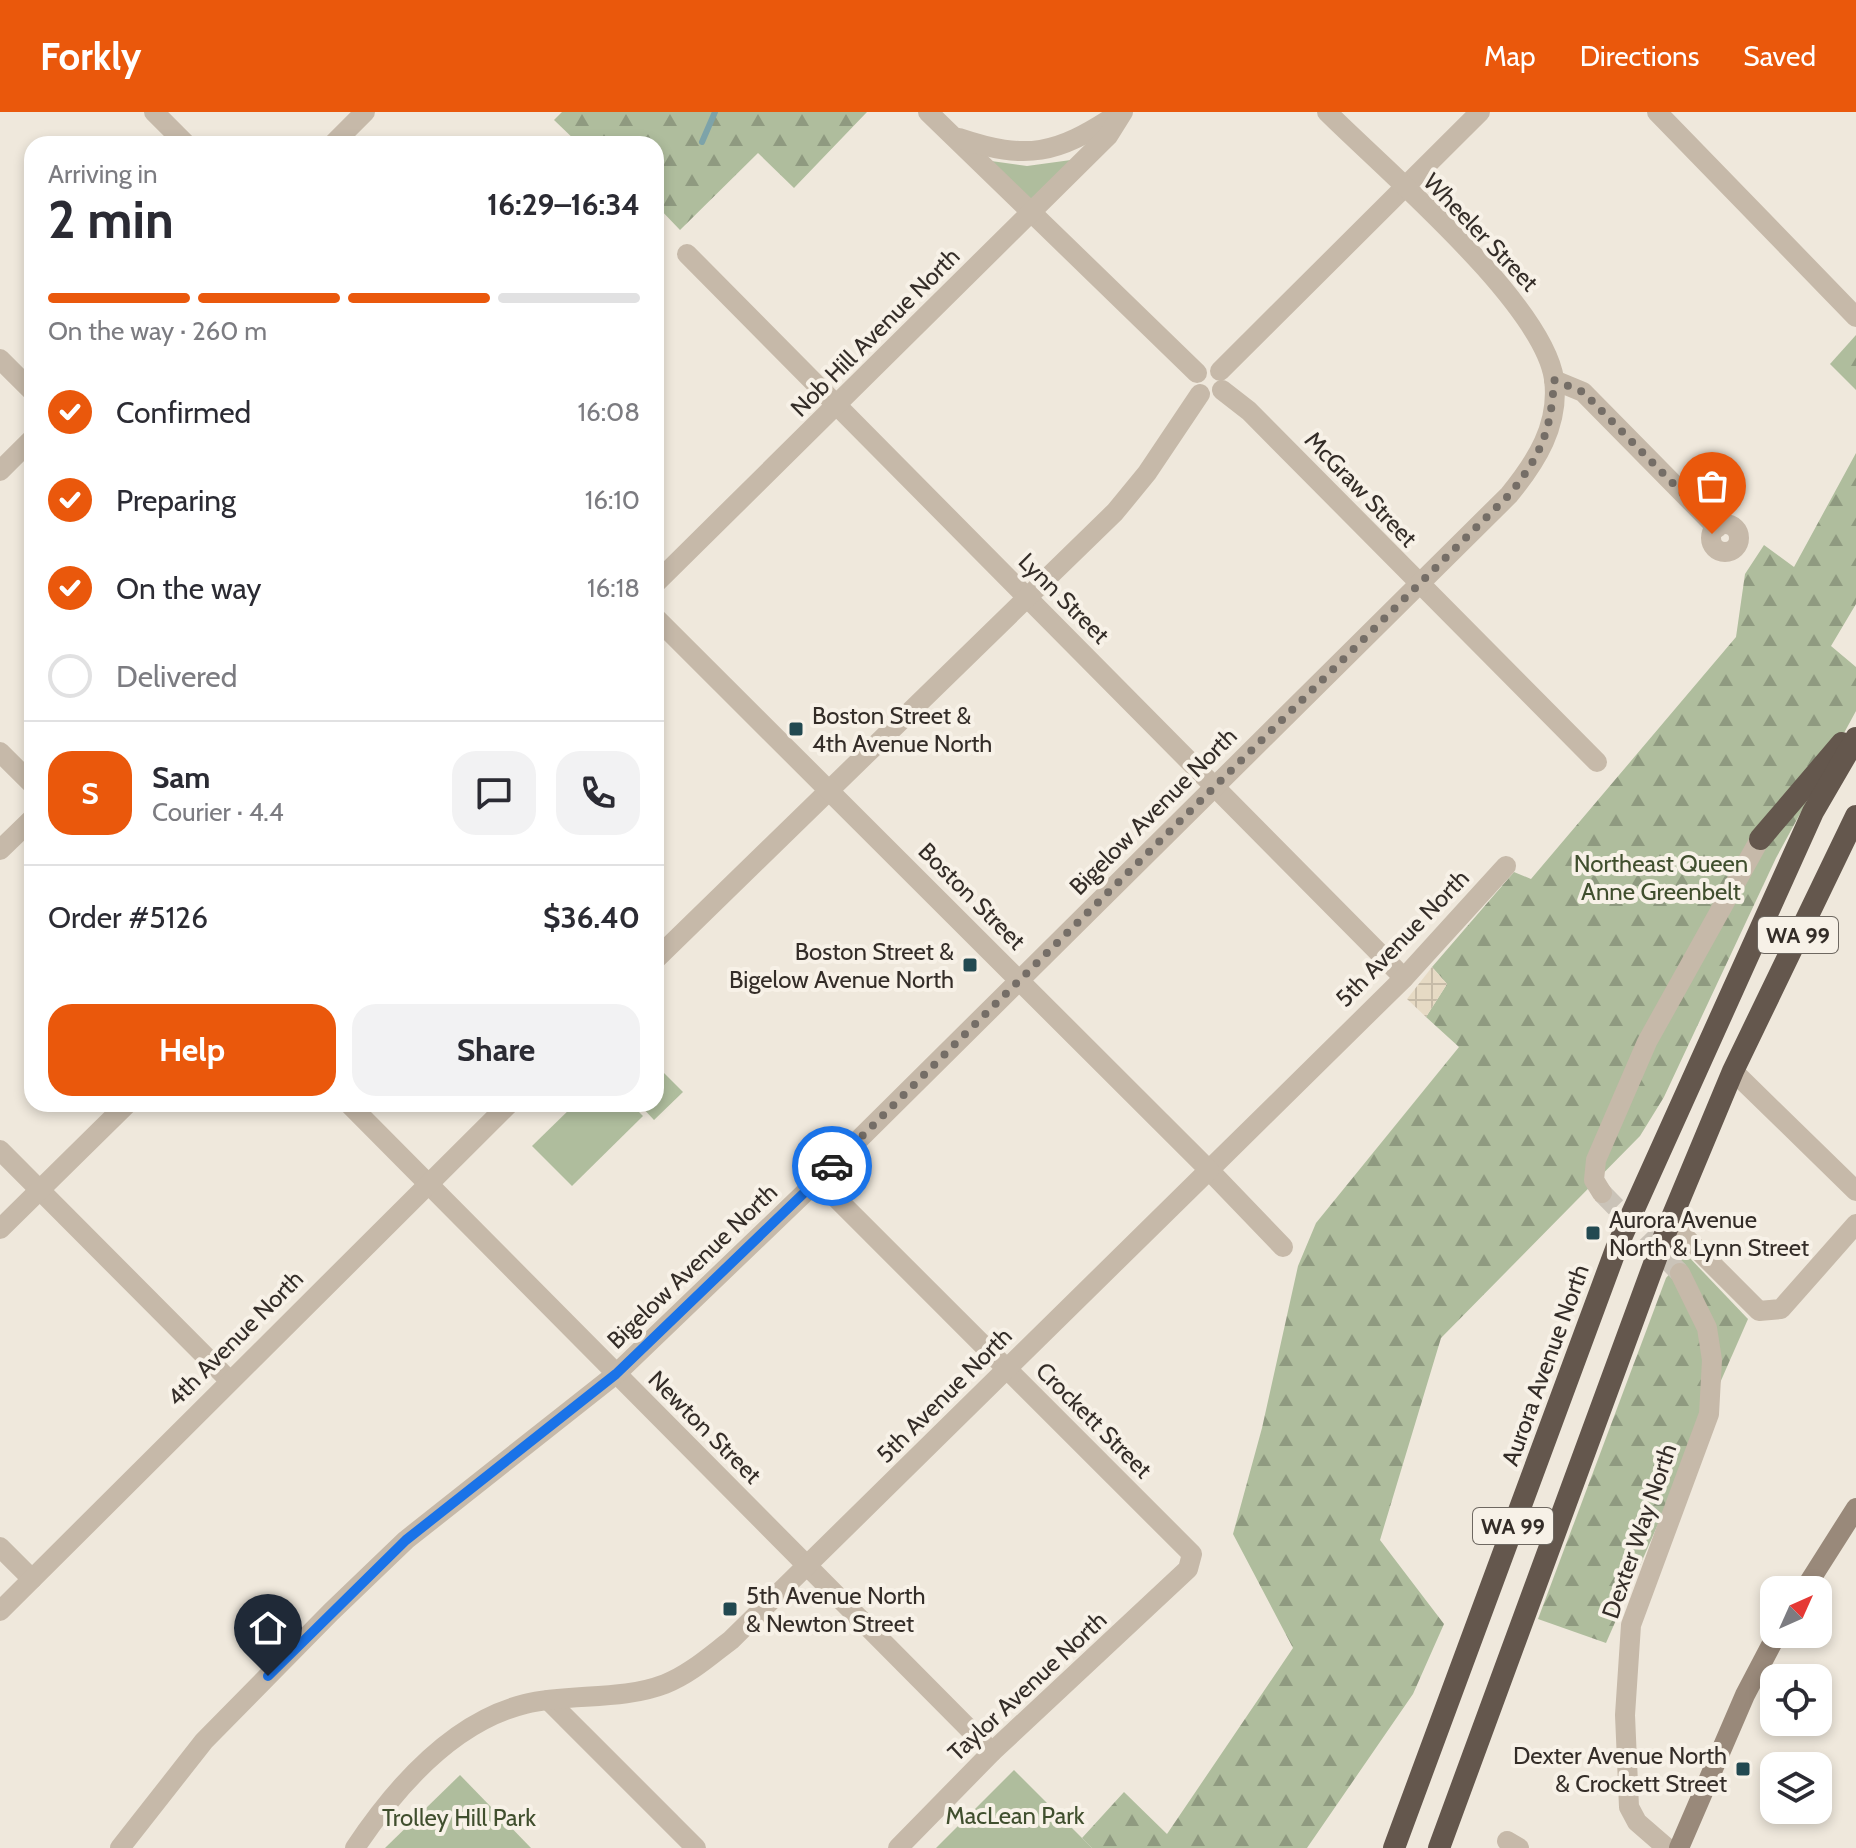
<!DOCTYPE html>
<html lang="en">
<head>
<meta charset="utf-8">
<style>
	:root { --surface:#fff; --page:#f2f2f3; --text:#2b2b33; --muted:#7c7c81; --line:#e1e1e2; --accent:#ea580c }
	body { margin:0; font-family:Cabin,sans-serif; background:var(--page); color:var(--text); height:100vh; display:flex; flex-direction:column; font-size:30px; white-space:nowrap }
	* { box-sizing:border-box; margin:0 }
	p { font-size:26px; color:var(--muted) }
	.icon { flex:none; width:44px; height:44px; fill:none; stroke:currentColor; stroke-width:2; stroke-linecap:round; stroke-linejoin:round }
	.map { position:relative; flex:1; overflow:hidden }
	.side { position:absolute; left:24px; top:24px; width:640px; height:976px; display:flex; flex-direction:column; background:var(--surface); border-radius:24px; box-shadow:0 4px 12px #0003 }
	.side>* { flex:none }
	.needle { width:52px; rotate:45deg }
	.fabs { position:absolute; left:1760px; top:1464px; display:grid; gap:16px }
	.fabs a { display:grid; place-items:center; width:72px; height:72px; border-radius:16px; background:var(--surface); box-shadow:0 4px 12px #0003; font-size:40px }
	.pin { position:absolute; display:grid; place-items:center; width:68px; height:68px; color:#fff; margin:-82px -34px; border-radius:50% 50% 50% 0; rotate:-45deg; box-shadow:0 0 8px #0007 }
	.pin .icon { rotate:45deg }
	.courier { position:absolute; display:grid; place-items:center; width:80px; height:80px; margin:-40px; border:6px solid #1a73e8; border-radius:50%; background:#fff; color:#222; box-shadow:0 2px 10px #0007 }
	.headline em { font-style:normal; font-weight:700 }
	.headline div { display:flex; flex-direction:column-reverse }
	.headline { display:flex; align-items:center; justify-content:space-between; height:136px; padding:0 24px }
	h1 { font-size:52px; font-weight:700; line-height:60px }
	.bar { display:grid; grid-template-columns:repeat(4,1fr); gap:12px 8px; align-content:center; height:96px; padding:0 24px }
	.bar i { height:10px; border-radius:6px; background:var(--line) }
	.bar .active { background:var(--accent) }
	.bar p { grid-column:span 4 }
	.line { display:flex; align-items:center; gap:20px; padding:0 24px; border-top:2px solid var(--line) }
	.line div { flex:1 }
	.round { display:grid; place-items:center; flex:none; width:84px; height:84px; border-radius:24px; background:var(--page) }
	ol { padding:0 24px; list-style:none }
	li { display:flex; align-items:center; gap:24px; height:88px }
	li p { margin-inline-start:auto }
	li .icon { padding:8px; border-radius:50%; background:var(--accent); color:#fff; stroke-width:4 }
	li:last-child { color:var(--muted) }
	li i { width:44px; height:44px; border:4px solid var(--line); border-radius:50% }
	.primary-button { display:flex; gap:16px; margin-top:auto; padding:16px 24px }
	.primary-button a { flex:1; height:92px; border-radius:24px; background:var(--accent); color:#fff; font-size:32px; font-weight:700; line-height:92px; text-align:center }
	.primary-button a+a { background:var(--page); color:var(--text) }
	header { display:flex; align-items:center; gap:48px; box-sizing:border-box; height:112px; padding:0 40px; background:var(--accent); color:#fff }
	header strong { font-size:38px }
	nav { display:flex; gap:44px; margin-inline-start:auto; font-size:28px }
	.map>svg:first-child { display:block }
	.forest { fill:url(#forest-firs) }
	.park { fill:#afbd9d }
	.plaza { fill:url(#plaza-grid) }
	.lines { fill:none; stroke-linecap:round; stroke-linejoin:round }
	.stream { stroke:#7da3a9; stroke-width:6 }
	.tertiary-tunnel { stroke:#cac3b8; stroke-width:20; stroke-dasharray:20 10; stroke-linecap:butt }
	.minor { stroke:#c6b9a9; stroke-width:20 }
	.tertiary { stroke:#c6b9a9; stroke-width:20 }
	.secondary { stroke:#99897a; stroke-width:20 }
	.trunk { stroke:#64574d; stroke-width:22 }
	.done { stroke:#756e67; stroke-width:8; stroke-dasharray:0 14.4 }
	.route { stroke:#1a73e8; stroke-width:10 }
	.poi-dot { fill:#224951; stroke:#f7f1e7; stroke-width:3 }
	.labels { text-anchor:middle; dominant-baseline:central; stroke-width:8; stroke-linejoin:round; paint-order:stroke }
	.shield { fill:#f7f1e7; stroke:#6e6861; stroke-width:2 }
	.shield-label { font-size:22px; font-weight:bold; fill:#342d28 }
	.street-label { font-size:24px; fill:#342d28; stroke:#f7f1e7 }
	.poi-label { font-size:24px; fill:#342d28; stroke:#f7f1e7; text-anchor:start }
	.park-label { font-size:24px; fill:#404f2e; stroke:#f7f1e7 }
</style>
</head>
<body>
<header>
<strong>Forkly</strong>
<nav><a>Map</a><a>Directions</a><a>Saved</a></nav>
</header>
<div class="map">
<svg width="1856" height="1736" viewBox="0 0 1856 1736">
	<defs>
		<pattern id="forest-firs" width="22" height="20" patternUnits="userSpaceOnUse" patternTransform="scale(2)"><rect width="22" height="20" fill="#afbd9d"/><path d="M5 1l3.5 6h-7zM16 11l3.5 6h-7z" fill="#8f9a80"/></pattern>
		<pattern id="plaza-grid" width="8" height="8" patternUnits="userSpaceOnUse" patternTransform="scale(2)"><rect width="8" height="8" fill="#e6dac4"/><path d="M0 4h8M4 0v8" fill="none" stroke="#c6bba8"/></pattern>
	</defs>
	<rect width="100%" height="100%" fill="#efe8dc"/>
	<g class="forest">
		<path d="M562,0H867L794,76L758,41L680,118L656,93V32H579L554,8Z"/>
		<path d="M1856,223V278L1830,252Z"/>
		<path d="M1856,341V492L1831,534L1856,555V599L1776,746L1664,985L1640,1024L1441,1226L1380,1428L1444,1512L1413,1582L1307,1736H1092L1082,1726L1124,1680L1167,1722L1293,1536L1233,1422L1262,1316L1298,1154L1316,1111L1459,935L1426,905L1447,872L1432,855L1514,760L1531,767L1736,525L1745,462L1764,433L1794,455Z"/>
		<path d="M1686,1142L1748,1207L1606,1531L1538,1507L1666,1166Z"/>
	</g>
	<g class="park">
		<path d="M984,48L1027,54L1071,48L1028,90Z"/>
		<path d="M656,953L683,980L654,1008L639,992H656Z"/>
		<path d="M575,992H631L643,1004L572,1074L532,1034Z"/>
		<path d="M1014,1658L1092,1736H936Z"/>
		<path d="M460,1663L531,1736H385Z"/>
	</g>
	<path class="plaza" d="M1432,855L1447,872L1426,905L1407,887Z"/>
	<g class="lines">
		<path class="stream" d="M702,30L715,0"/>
		<path class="tertiary-tunnel" d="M1602,1081L1680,1161"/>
		<g class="minor">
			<path d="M928,0L1197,261"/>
			<path d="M1657,0L1856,205"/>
			<path d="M959,26C1027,49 1057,42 1116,3"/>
			<path d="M333,32L365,0"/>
			<path d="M687,142L1404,866"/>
			<path d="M0,247L32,279"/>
			<path d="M1220,259L1480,0"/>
			<path d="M1554,268L1583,280L1717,416"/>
			<path d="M1222,278L1249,299L1597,650"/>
			<path d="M0,359L32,327"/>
			<circle cx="1725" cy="426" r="14"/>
			<path d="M656,471L1108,24L1123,0"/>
			<path d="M0,640L32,672"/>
			<path d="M0,738L32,707"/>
			<path d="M656,847L1115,400L1147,361L1200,282"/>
			<path d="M1733,959L1856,1079"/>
			<path d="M349,992L992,1640"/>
			<path d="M0,1038L229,1268"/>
			<path d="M818,1068L1192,1442L1188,1457L992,1640L898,1736"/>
			<path d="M1670,1110L1759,1199L1781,1197L1856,1112"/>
			<path d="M0,1117L127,992"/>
			<path d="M1283,1135L1209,1058L1404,866L1506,754"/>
			<path d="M0,1435L32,1467"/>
			<path d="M0,1499L509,992"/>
			<path d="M548,1588L696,1736"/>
			<path d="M1507,1729L1519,1736"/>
			<path d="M120,1736L204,1629L331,1500L406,1428L616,1262L818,1068L1509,383C1536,350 1560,313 1554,267C1543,191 1385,58 1327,0"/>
		</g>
		<g class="tertiary">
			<path d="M154,0L186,32"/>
			<path d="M1602,1081L1594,1068L1596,1048L1647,930L1760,727"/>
			<path d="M355,1736C395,1676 452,1610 525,1592C571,1581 621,1589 665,1572C690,1562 710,1544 731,1528L1209,1058L656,506"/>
			<path d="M1667,1736L1637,1710L1629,1695L1625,1603L1631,1513L1709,1302L1712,1248L1707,1216L1680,1161"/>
		</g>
		<g class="secondary">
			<path d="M1804,1478L1856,1396"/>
			<path d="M1679,1736L1745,1583L1777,1522"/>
		</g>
		<g class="trunk">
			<path d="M1760,727L1842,631"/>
			<path d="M1394,1736L1616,1137L1813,700L1856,626"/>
			<path d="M1439,1736L1665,1122L1733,959L1856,704"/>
		</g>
	</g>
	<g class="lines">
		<path class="done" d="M832,1054L1509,383C1541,343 1551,320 1554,268L1583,280L1717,416L1712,422"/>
		<path class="route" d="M268,1564L406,1428L616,1262L832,1054"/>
	</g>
	<g class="poi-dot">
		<rect x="788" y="609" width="16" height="16" rx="4"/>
		<rect x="962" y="845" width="16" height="16" rx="4"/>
		<rect x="1585" y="1113" width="16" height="16" rx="4"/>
		<rect x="722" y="1489" width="16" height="16" rx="4"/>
		<rect x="1735" y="1649" width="16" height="16" rx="4"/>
	</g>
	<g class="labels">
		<g class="shield">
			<rect x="1758" y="805" width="80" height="36" rx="6"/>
			<rect x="1473" y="1396" width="80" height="36" rx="6"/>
		</g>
		<g class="shield-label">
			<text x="1798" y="823">WA 99</text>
			<text x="1513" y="1414">WA 99</text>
		</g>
		<g class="street-label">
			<text transform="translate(1481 120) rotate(46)">Wheeler Street</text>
			<text transform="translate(875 220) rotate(-45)">Nob Hill Avenue North</text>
			<text transform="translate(1361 377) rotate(46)">McGraw Street</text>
			<text transform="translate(1064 486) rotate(45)">Lynn Street</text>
			<text transform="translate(1153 699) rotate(-45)">Bigelow Avenue North</text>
			<text transform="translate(972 784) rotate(45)">Boston Street</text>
			<text transform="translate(1402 826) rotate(-46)">5th Avenue North</text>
			<text transform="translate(692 1154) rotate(-44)">Bigelow Avenue North</text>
			<text transform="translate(235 1226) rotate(-45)">4th Avenue North</text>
			<text transform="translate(1545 1253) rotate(-70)">Aurora Avenue North</text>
			<text transform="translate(944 1283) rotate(-45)">5th Avenue North</text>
			<text transform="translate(1094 1308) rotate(45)">Crockett Street</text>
			<text transform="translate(705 1315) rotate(45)">Newton Street</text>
			<text transform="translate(1639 1419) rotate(-71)">Dexter Way North</text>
			<text transform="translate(1027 1574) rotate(-43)">Taylor Avenue North</text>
		</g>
		<g class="poi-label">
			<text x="812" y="603">Boston Street &amp;<tspan x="812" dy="28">4th Avenue North</tspan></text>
			<text x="954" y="839" text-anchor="end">Boston Street &amp;<tspan x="954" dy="28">Bigelow Avenue North</tspan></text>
			<text x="1609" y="1107">Aurora Avenue<tspan x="1609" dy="28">North &amp; Lynn Street</tspan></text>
			<text x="746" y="1483">5th Avenue North<tspan x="746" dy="28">&amp; Newton Street</tspan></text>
			<text x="1727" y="1643" text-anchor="end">Dexter Avenue North<tspan x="1727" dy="28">&amp; Crockett Street</tspan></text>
		</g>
		<g class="park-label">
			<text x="1661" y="751">Northeast Queen<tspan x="1661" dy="28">Anne Greenbelt</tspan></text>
			<text x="1015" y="1703">MacLean Park</text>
			<text x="459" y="1705">Trolley Hill Park</text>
		</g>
	</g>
</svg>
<div class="fabs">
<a><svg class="needle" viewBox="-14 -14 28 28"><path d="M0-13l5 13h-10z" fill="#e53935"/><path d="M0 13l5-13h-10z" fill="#7c7c81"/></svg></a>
<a><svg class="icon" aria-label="locate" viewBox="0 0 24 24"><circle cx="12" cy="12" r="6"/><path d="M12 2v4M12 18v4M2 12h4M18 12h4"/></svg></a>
<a><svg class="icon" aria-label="layers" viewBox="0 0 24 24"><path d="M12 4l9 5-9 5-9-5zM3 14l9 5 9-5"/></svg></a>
</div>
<div class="pin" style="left:1712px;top:422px;background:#ea580c"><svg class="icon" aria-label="bag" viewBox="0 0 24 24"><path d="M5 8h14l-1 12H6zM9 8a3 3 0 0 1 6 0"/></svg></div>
<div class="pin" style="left:268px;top:1564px;background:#1f2937"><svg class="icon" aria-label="home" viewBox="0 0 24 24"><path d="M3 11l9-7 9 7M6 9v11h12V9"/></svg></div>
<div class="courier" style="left:832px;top:1054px"><svg class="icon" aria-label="car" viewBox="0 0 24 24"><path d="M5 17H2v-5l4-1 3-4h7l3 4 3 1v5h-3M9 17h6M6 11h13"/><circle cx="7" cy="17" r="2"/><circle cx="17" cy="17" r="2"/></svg></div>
<section class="side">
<div class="headline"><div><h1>2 min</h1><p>Arriving in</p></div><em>16:29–16:34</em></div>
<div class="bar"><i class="active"></i><i class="active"></i><i class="active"></i><i></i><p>On the way · 260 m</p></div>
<ol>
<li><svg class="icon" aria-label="check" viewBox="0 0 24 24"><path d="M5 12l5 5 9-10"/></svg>Confirmed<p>16:08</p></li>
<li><svg class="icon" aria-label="check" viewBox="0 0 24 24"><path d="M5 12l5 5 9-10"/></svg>Preparing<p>16:10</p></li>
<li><svg class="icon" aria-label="check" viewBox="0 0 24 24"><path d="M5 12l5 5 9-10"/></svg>On the way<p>16:18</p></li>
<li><i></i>Delivered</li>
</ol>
<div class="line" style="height:144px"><b class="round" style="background:var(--accent);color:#fff">S</b><div><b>Sam</b><p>Courier · 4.4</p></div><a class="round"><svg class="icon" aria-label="chat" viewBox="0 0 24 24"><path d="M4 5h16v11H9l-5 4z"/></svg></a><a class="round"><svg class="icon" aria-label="phone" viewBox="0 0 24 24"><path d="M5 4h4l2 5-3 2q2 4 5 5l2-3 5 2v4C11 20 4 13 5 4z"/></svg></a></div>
<div class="line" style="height:104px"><div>Order #5126</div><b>$36.40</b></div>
<div class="primary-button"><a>Help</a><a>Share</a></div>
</section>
</div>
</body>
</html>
